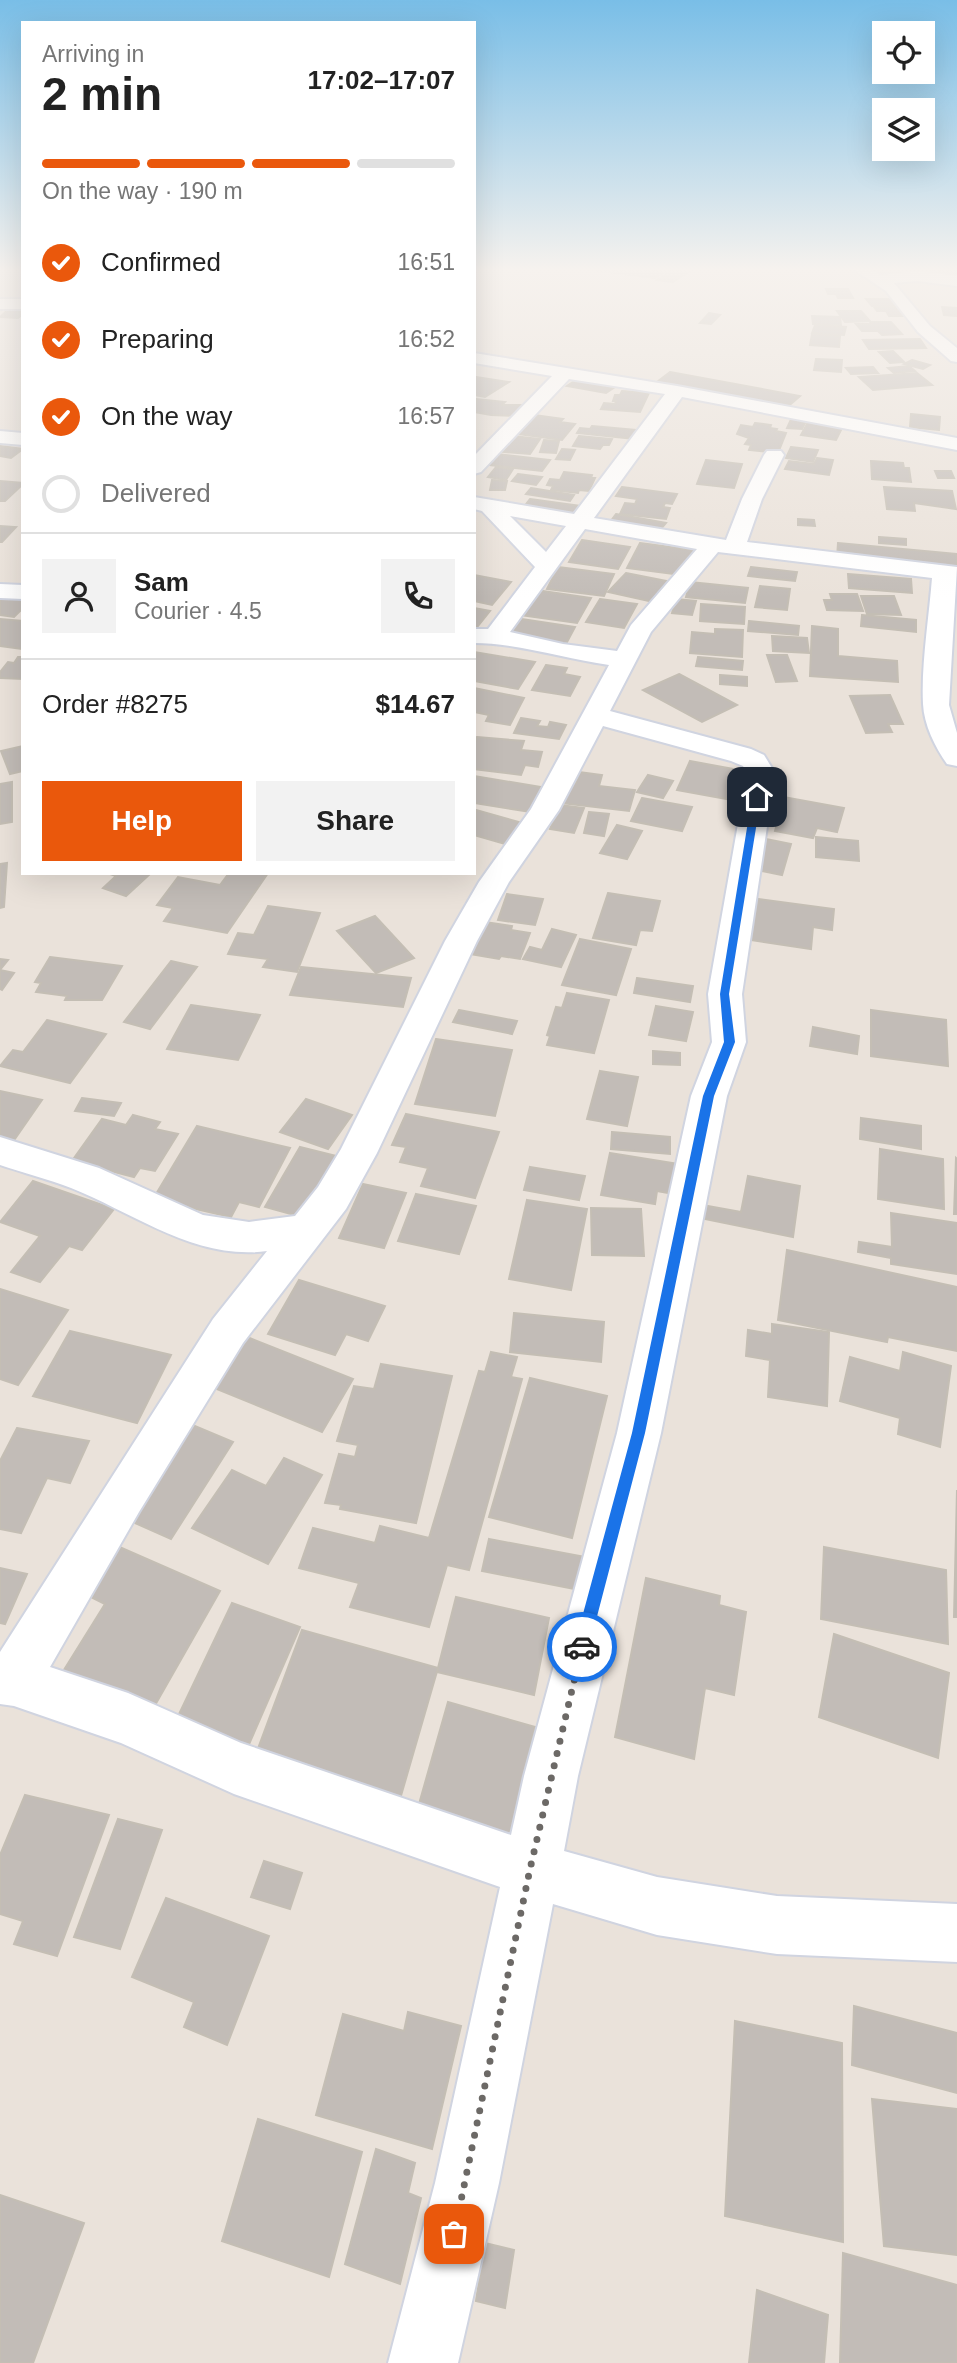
<!DOCTYPE html>
<html lang="en">
<head>
<meta charset="utf-8">
<style>
	:root { --surface:#fff; --page:#f2f2f2; --text:#222; --muted:#767676; --line:#e0e0e0; --accent:#ea580c }
	body { margin:0; font-family:Helvetica,sans-serif; background:var(--page); color:var(--text); height:100vh; display:flex; flex-direction:column; font-size:26px; white-space:nowrap }
	* { box-sizing:border-box; margin:0 }
	p { font-size:23px; color:var(--muted) }
	.icon { flex:none; width:38px; height:38px; fill:none; stroke:currentColor; stroke-width:2; stroke-linecap:round; stroke-linejoin:round }
	.map { position:relative; flex:1; overflow:hidden }
	.sheet { position:absolute; left:21px; top:21px; width:455px; height:854px; display:flex; flex-direction:column; background:var(--surface); border-radius:0px; box-shadow:0 7px 28px #0002 }
	.sheet>* { flex:none }
	.controls { position:absolute; left:872px; top:21px; display:grid; gap:14px }
	.controls a { display:grid; place-items:center; width:63px; height:63px; border-radius:0px; background:var(--surface); box-shadow:0 7px 28px #0002; font-size:35px }
	.pin { position:absolute; display:grid; place-items:center; width:60px; height:60px; color:#fff; margin:-30px; border-radius:14px; box-shadow:0 4px 10px #0006 }
	.courier { position:absolute; display:grid; place-items:center; width:70px; height:70px; margin:-35px; border:5px solid #1a73e8; border-radius:50%; background:#fff; color:#222; box-shadow:0 2px 9px #0007 }
	.summary em { font-style:normal; font-weight:800 }
	.summary div { display:flex; flex-direction:column-reverse }
	.summary { display:flex; align-items:center; justify-content:space-between; height:119px; padding:0 21px }
	h1 { font-size:46px; font-weight:800; line-height:52px }
	.bar { display:grid; grid-template-columns:repeat(4,1fr); gap:10px 7px; align-content:center; height:84px; padding:0 21px }
	.bar i { height:9px; border-radius:5px; background:var(--line) }
	.bar .on { background:var(--accent) }
	.bar p { grid-column:span 4 }
	.line { display:flex; align-items:center; gap:18px; padding:0 21px; border-top:2px solid var(--line) }
	.line div { flex:1 }
	.round { display:grid; place-items:center; flex:none; width:74px; height:74px; border-radius:0px; background:var(--page) }
	ol { padding:0 21px; list-style:none }
	li { display:flex; align-items:center; gap:21px; height:77px }
	li p { margin-inline-start:auto }
	li .icon { padding:7px; border-radius:50%; background:var(--accent); color:#fff; stroke-width:4 }
	li:last-child { color:var(--muted) }
	li i { width:38px; height:38px; border:4px solid var(--line); border-radius:50% }
	.action { display:flex; gap:14px; margin-top:auto; padding:14px 21px }
	.action a { flex:1; height:80px; border-radius:0px; background:var(--accent); color:#fff; font-size:28px; font-weight:800; line-height:80px; text-align:center }
	.action a+a { background:var(--page); color:var(--text) }
	.map>svg:first-child { display:block }
	.building { fill:#c2bcb7; stroke:#c4beb4; stroke-width:2 }
	.lines { fill:none; stroke-linecap:round; stroke-linejoin:round }
	.minor-casing { stroke:#d0d4e0; stroke-width:4 }
	.minor { fill:#fff; fill-rule:evenodd }
	.route { fill:#1a73e8 }
	.done { stroke:#6c6966; stroke-width:7; stroke-dasharray:0 12.6 }
</style>
</head>
<body>
<div class="map">
<svg width="957" height="2363" viewBox="0 0 957 2363">
	<rect width="100%" height="100%" fill="#eae2da"/>
	<g class="building">
		<path d="M569,267H637L665,272L655,278Z"/>
		<path d="M934,268L957,270V277L929,273Z"/>
		<path d="M672,270L688,272L673,282L657,280Z"/>
		<path d="M826,289H848L853,298H838L836,294H828Z"/>
		<path d="M866,299H891L896,306H872Z"/>
		<path d="M12,306H23V314L18,318L0,317Z"/>
		<path d="M874,307H901L908,316H889L886,311H877Z"/>
		<path d="M942,307L957,308V316L944,315Z"/>
		<path d="M837,311H861L870,321L845,322Z"/>
		<path d="M709,313L720,315L711,324L700,323Z"/>
		<path d="M812,316L840,317L841,325L813,324Z"/>
		<path d="M870,322H891L902,334L882,335L878,331H862L856,324H871Z"/>
		<path d="M815,325L846,327L844,335L812,333Z"/>
		<path d="M812,334L840,336L839,347L810,345Z"/>
		<path d="M920,339L926,348L869,349L863,340Z"/>
		<path d="M893,351L904,362L890,363L879,352Z"/>
		<path d="M816,359L842,360L841,372L814,370Z"/>
		<path d="M912,360L930,365L923,369L904,364Z"/>
		<path d="M909,366L915,371L894,373L888,368Z"/>
		<path d="M873,367L878,373L851,374L846,368Z"/>
		<path d="M670,372L800,396L784,410L653,385Z"/>
		<path d="M917,373L932,385L873,390L859,377Z"/>
		<path d="M476,377L509,382L485,397L474,395Z"/>
		<path d="M579,378L618,385L606,393L567,386Z"/>
		<path d="M622,391L649,393L640,412L601,409L604,403L615,404L616,401H613L615,395H620Z"/>
		<path d="M476,399L505,402L502,405H525L520,416L491,415L474,412Z"/>
		<path d="M911,414L940,417L939,430L910,427Z"/>
		<path d="M534,415L563,419L560,422L575,424L562,440L518,434Z"/>
		<path d="M792,417L807,419L802,429L787,428Z"/>
		<path d="M808,422L843,426L836,440L801,435Z"/>
		<path d="M755,423L771,425L770,428L777,429L776,431L786,433L778,453L749,450L751,445L745,444L749,438L737,434L741,425L753,427Z"/>
		<path d="M592,426L638,430L634,439L577,433L580,428L590,429Z"/>
		<path d="M513,436L540,439L530,454L503,452Z"/>
		<path d="M579,436L612,439L609,445H603L600,449L573,446Z"/>
		<path d="M544,440L559,441L556,453L540,452Z"/>
		<path d="M0,446L23,449L11,458L0,456Z"/>
		<path d="M791,447L818,450L813,462L786,458Z"/>
		<path d="M562,449L575,450L570,460L556,459Z"/>
		<path d="M497,454L550,460L542,471L489,465Z"/>
		<path d="M817,458L833,460L829,475L785,469L789,461L814,464Z"/>
		<path d="M706,460L742,464L734,488L697,484Z"/>
		<path d="M871,461L903,463L904,468H909L911,482L872,479Z"/>
		<path d="M496,467L513,469L506,480L488,477Z"/>
		<path d="M935,471H951L954,478H938Z"/>
		<path d="M564,472L592,475L591,478H595L589,491L579,490L578,493L551,490L553,486L547,485L550,479L560,480Z"/>
		<path d="M518,474L542,477L536,485L512,481Z"/>
		<path d="M492,480L507,481L505,490H490Z"/>
		<path d="M0,481L23,483V484L5,501H0Z"/>
		<path d="M622,487L677,494L672,504L665,503L663,507L670,508L666,519L620,514L625,503L635,504L637,499L616,496Z"/>
		<path d="M884,487L952,491L956,509L914,503L915,511L887,509Z"/>
		<path d="M531,488L574,495L570,501L526,494Z"/>
		<path d="M530,499L581,506L574,515L523,508Z"/>
		<path d="M616,514L666,523L660,530L610,522Z"/>
		<path d="M798,519L814,520L815,526L798,525Z"/>
		<path d="M0,526L16,527L2,542H0Z"/>
		<path d="M879,537L906,539V545L879,543Z"/>
		<path d="M582,540L630,547L618,569L569,562Z"/>
		<path d="M640,543L693,550L681,575L627,568Z"/>
		<path d="M838,543L957,554V570L837,558Z"/>
		<path d="M558,567L614,574L604,596L547,589Z"/>
		<path d="M751,567L797,572L795,581L748,576Z"/>
		<path d="M626,573L671,582L653,602L608,592Z"/>
		<path d="M848,574L911,579L912,593L849,588Z"/>
		<path d="M474,575L511,582L492,605L474,601Z"/>
		<path d="M690,582L748,588L745,603L686,597Z"/>
		<path d="M760,586L790,589L787,610L755,607Z"/>
		<path d="M536,590L591,598L577,623L520,615Z"/>
		<path d="M830,594H857L863,611L827,610L824,600H832Z"/>
		<path d="M0,596L23,599V608L14,617L0,615Z"/>
		<path d="M861,596H894L901,615L867,614Z"/>
		<path d="M600,599L637,604L624,628L586,622Z"/>
		<path d="M676,599L696,601L692,615L672,613Z"/>
		<path d="M701,604L745,607L744,624L700,621Z"/>
		<path d="M474,608L490,611L474,631Z"/>
		<path d="M862,615L916,620V632L861,626Z"/>
		<path d="M515,618L575,627L566,644L505,636Z"/>
		<path d="M0,619L23,621V649L0,646Z"/>
		<path d="M749,621L799,626L798,635L748,631Z"/>
		<path d="M812,626L838,629V656L897,661L898,682L810,676Z"/>
		<path d="M715,629L743,630L742,657L690,653L692,632L715,634Z"/>
		<path d="M772,636L807,638L809,653L773,651Z"/>
		<path d="M474,652L535,662L518,689L474,681Z"/>
		<path d="M767,655H787L797,681L776,682Z"/>
		<path d="M18,657H23V679L0,678V672L8,662L14,663Z"/>
		<path d="M698,657L743,661L742,670L696,666Z"/>
		<path d="M546,665L567,668L564,674L580,677L570,696L532,690Z"/>
		<path d="M679,674L737,705L702,722L643,690Z"/>
		<path d="M720,675L747,677V686L720,684Z"/>
		<path d="M474,688L524,698L510,725L486,721L489,715L474,712Z"/>
		<path d="M890,695L903,724H888L892,732L866,733L850,696Z"/>
		<path d="M521,718L540,721L537,726L548,727L550,722L566,725L559,739L514,733Z"/>
		<path d="M477,737L524,741L521,750L542,752L538,767L525,765L521,775L474,769V744Z"/>
		<path d="M23,746V771L10,774L1,751Z"/>
		<path d="M690,761L739,770L727,799L677,790Z"/>
		<path d="M579,772L602,775L599,786L635,790L629,811L560,803L567,782L576,783Z"/>
		<path d="M648,775L673,781L663,798L637,792Z"/>
		<path d="M474,776L541,787L530,812L474,803Z"/>
		<path d="M12,782V822L0,824V784Z"/>
		<path d="M778,796L844,808L837,832L817,828L813,838L775,831L780,813L772,812Z"/>
		<path d="M642,798L692,807L682,831L631,821Z"/>
		<path d="M560,805L584,808L574,833L550,829Z"/>
		<path d="M476,810L526,824L509,845L474,835Z"/>
		<path d="M589,812L609,814L604,836L584,833Z"/>
		<path d="M617,825L642,831L627,859L600,853Z"/>
		<path d="M816,837L858,841L859,861L816,857Z"/>
		<path d="M766,839L791,844L782,875L757,870Z"/>
		<path d="M7,863L4,907L0,908V864Z"/>
		<path d="M107,873H151L126,896L103,888L116,876Z"/>
		<path d="M229,873H268L227,933L164,921L173,908L157,905L178,877L220,885Z"/>
		<path d="M608,893L660,901L652,931L640,930L636,945L593,938Z"/>
		<path d="M507,894L543,899L535,925L498,920Z"/>
		<path d="M751,898L834,909L832,930L813,927L811,949L744,939Z"/>
		<path d="M268,906L320,913L297,972L263,967L268,959L228,954L238,933L254,935Z"/>
		<path d="M375,916L414,958L376,973L337,931Z"/>
		<path d="M485,922L512,926L511,930L530,933L520,959L501,956L499,959L470,954Z"/>
		<path d="M552,929L576,935L561,967L523,959L530,947L542,950Z"/>
		<path d="M580,939L631,949L616,995L562,985Z"/>
		<path d="M50,957L122,966L102,1000H65L67,996L36,992L41,983L35,982Z"/>
		<path d="M0,959L8,960L0,970L14,973L2,990L0,989Z"/>
		<path d="M171,961L197,967L150,1029L124,1022Z"/>
		<path d="M301,967L411,978L403,1007L290,995Z"/>
		<path d="M637,978L693,986L690,1002L634,993Z"/>
		<path d="M567,993L609,1000L594,1053L547,1045L550,1036L547,1035L556,1007L562,1008Z"/>
		<path d="M191,1005L260,1015L238,1060L167,1049Z"/>
		<path d="M656,1006L693,1012L686,1041L649,1035Z"/>
		<path d="M459,1010L517,1021L512,1034L453,1022Z"/>
		<path d="M871,1010L946,1020L948,1066L871,1056Z"/>
		<path d="M47,1020L106,1034L70,1083L0,1066L13,1050L23,1052Z"/>
		<path d="M813,1027L859,1036L857,1054L810,1046Z"/>
		<path d="M436,1039L512,1050L495,1116L415,1104Z"/>
		<path d="M653,1051L680,1053V1065L653,1064Z"/>
		<path d="M600,1071L638,1077L627,1126L587,1119Z"/>
		<path d="M0,1091L42,1100L12,1143L0,1140Z"/>
		<path d="M82,1098L121,1103L114,1116L75,1111Z"/>
		<path d="M306,1099L352,1115L328,1149L280,1132Z"/>
		<path d="M406,1114L499,1132L475,1198L421,1186L428,1168L400,1162L406,1147L392,1145Z"/>
		<path d="M133,1115L160,1122L155,1129L178,1134L155,1171L140,1168L134,1177L72,1161L102,1119L126,1125Z"/>
		<path d="M861,1118L921,1126V1149L860,1139Z"/>
		<path d="M197,1126L290,1148L259,1207L239,1202L231,1217L153,1199Z"/>
		<path d="M612,1132L670,1137V1154L611,1149Z"/>
		<path d="M300,1147L336,1156L302,1217L265,1207Z"/>
		<path d="M880,1149L943,1159L944,1209L878,1199Z"/>
		<path d="M610,1153L679,1164L674,1194L657,1191L655,1204L601,1195Z"/>
		<path d="M956,1158L957,1159V1214H954Z"/>
		<path d="M530,1167L585,1176L579,1200L524,1190Z"/>
		<path d="M748,1176L800,1186L793,1237L700,1218L702,1205L741,1212Z"/>
		<path d="M33,1181L114,1209L82,1250L69,1246L40,1282L11,1272L40,1236L0,1222Z"/>
		<path d="M363,1184L406,1193L384,1248L339,1238Z"/>
		<path d="M416,1194L476,1206L459,1254L398,1241Z"/>
		<path d="M527,1200L587,1209L571,1290L509,1279Z"/>
		<path d="M591,1208L641,1209L644,1256L592,1255Z"/>
		<path d="M891,1213L957,1223V1274L891,1264V1258L858,1252L859,1242L892,1247Z"/>
		<path d="M787,1250L957,1287V1351L888,1337L887,1342L778,1320Z"/>
		<path d="M299,1280L385,1306L368,1341L346,1334L335,1355L268,1334Z"/>
		<path d="M0,1289L68,1310L18,1385L0,1379Z"/>
		<path d="M514,1313L604,1322L601,1362L510,1352Z"/>
		<path d="M772,1324L829,1332L827,1406L768,1397L770,1360L746,1356L748,1330L772,1334Z"/>
		<path d="M70,1331L171,1355L137,1423L33,1396Z"/>
		<path d="M247,1337L353,1379L322,1432L212,1387Z"/>
		<path d="M491,1352L517,1357L511,1377L522,1379L469,1570L447,1565L429,1627L350,1607L359,1583L299,1568L313,1528L375,1543L380,1526L429,1538L479,1371L485,1372Z"/>
		<path d="M903,1352L951,1366L940,1447L898,1434L900,1418L840,1401L850,1357L900,1371Z"/>
		<path d="M381,1364L452,1376L416,1523L340,1509L341,1505L325,1503L339,1454L355,1457L358,1445L337,1441L354,1386L374,1389Z"/>
		<path d="M530,1378L607,1396L572,1538L489,1517Z"/>
		<path d="M190,1424L233,1442L171,1539L126,1519Z"/>
		<path d="M17,1428L89,1441L70,1483L47,1478L21,1533L0,1529V1461Z"/>
		<path d="M284,1458L322,1475L268,1564L192,1528L232,1470L266,1486Z"/>
		<path d="M957,1490V1617H954Z"/>
		<path d="M489,1539L596,1559L590,1592L482,1571Z"/>
		<path d="M108,1542L220,1591L150,1714L62,1673L105,1604L77,1590Z"/>
		<path d="M824,1547L946,1570L948,1644L821,1619Z"/>
		<path d="M0,1568L27,1574L5,1624L0,1623Z"/>
		<path d="M646,1578L720,1596L719,1605L746,1612L734,1695L705,1688L694,1759L615,1737Z"/>
		<path d="M456,1597L549,1618L534,1695L437,1672Z"/>
		<path d="M232,1603L300,1627L243,1758L171,1731Z"/>
		<path d="M302,1630L438,1668L398,1806L253,1762Z"/>
		<path d="M834,1634L949,1673L938,1758L819,1717Z"/>
		<path d="M448,1702L535,1727L509,1838L417,1811Z"/>
		<path d="M25,1795L109,1815L57,1956L14,1944L23,1921L0,1914V1855Z"/>
		<path d="M118,1819L162,1830L120,1949L74,1937Z"/>
		<path d="M264,1861L302,1873L290,1909L251,1897Z"/>
		<path d="M166,1898L269,1936L227,2045L184,2027L194,2002L132,1977Z"/>
		<path d="M854,2006L957,2033V2093L852,2065Z"/>
		<path d="M408,2012L461,2026L432,2149L316,2115L343,2014L404,2031Z"/>
		<path d="M735,2021L842,2043L843,2242L725,2216Z"/>
		<path d="M872,2099L957,2109V2255L884,2246Z"/>
		<path d="M258,2119L362,2152L329,2277L222,2241Z"/>
		<path d="M376,2149L415,2163L408,2193L421,2198L400,2284L345,2264Z"/>
		<path d="M0,2195L84,2223L33,2363H0Z"/>
		<path d="M485,2243L514,2250L505,2308L476,2301Z"/>
		<path d="M843,2253L957,2285V2363H840Z"/>
		<path d="M757,2290L828,2315L824,2363H749Z"/>
	</g>
	<g class="lines">
		<g class="minor-casing">
			<g id="minor">
				<path d="M850,267H867L881,275L917,271L957,276V286L917,281L894,283L930,326L957,348V362L951,361L918,332L886,291Z"/>
				<rect x="0" y="299" width="23" height="10"/>
				<path d="M474,353L677,386L957,438V450L682,397L594,518L726,540L742,499L764,455L767,451H781L784,455L762,499L747,542L957,567L949,705L957,733V766L947,764C935,747 924,725 923,704C921,665 929,617 932,578L718,552L651,632L610,711L751,749L764,755L775,773L742,994L746,1042L727,1096L661,1433L578,1776L564,1851L657,1877L777,1896L957,1904V1962L777,1954L657,1935L553,1904L499,2183L458,2363H388L435,2183L500,1887L234,1794L121,1743L14,1706L0,1704V1652L213,1319L267,1251C196,1261 134,1213 71,1188C48,1179 24,1173 0,1165V1137L99,1168L203,1215L249,1222L295,1216L318,1187L341,1149L445,941L479,882L531,809L609,665C566,659 516,643 474,643V629H488L535,567L482,511L474,509V497L574,514L665,394L569,379L481,472L474,474V456L552,376L474,363ZM510,516L566,526L546,552ZM585,529L697,549L631,625L617,651L563,644L510,632ZM603,726L731,761L743,766L747,773L708,994L712,1042L691,1096L617,1433L524,1776L511,1835L241,1743L128,1693L50,1667L139,1512L243,1343L346,1209L377,1153L477,941L509,882L559,810Z"/>
				<path d="M0,431L23,433V445L0,443Z"/>
				<path d="M0,584L23,585V599L0,598Z"/>
			</g>
		</g>
		<use href="#minor" class="minor"/>
	</g>
	<linearGradient id="sky" x2="0" y2="1"><stop stop-color="#79bee7"/><stop offset="0.45" stop-color="#f6f2ee"/><stop offset="1" stop-color="#f6f2ee" stop-opacity="0"/></linearGradient>
	<rect width="957" height="598" fill="url(#sky)"/>
	<path class="route" d="M757,795L761,797L729,994L735,1042L714,1096L645,1433L589,1647L587,1653L582,1655L576,1653L574,1647L632,1433L703,1096L724,1042L720,994L752,797Z"/>
	<g class="lines">
		<path class="done" d="M454,2234L530,1869L582,1647"/>
	</g>
</svg>
<div class="controls">
<a><svg class="icon" aria-label="locate" viewBox="0 0 24 24"><circle cx="12" cy="12" r="6"/><path d="M12 2v4M12 18v4M2 12h4M18 12h4"/></svg></a>
<a><svg class="icon" aria-label="layers" viewBox="0 0 24 24"><path d="M12 4l9 5-9 5-9-5zM3 14l9 5 9-5"/></svg></a>
</div>
<div class="pin" style="left:454px;top:2234px;background:#ea580c"><svg class="icon" aria-label="bag" viewBox="0 0 24 24"><path d="M5 8h14l-1 12H6zM9 8a3 3 0 0 1 6 0"/></svg></div>
<div class="pin" style="left:757px;top:797px;background:#1f2937"><svg class="icon" aria-label="home" viewBox="0 0 24 24"><path d="M3 11l9-7 9 7M6 9v11h12V9"/></svg></div>
<div class="courier" style="left:582px;top:1647px"><svg class="icon" aria-label="car" viewBox="0 0 24 24"><path d="M5 17H2v-5l4-1 3-4h7l3 4 3 1v5h-3M9 17h6M6 11h13"/><circle cx="7" cy="17" r="2"/><circle cx="17" cy="17" r="2"/></svg></div>
<section class="sheet">
<div class="summary"><div><h1>2 min</h1><p>Arriving in</p></div><em>17:02–17:07</em></div>
<div class="bar"><i class="on"></i><i class="on"></i><i class="on"></i><i></i><p>On the way · 190 m</p></div>
<ol>
<li><svg class="icon" aria-label="check" viewBox="0 0 24 24"><path d="M5 12l5 5 9-10"/></svg>Confirmed<p>16:51</p></li>
<li><svg class="icon" aria-label="check" viewBox="0 0 24 24"><path d="M5 12l5 5 9-10"/></svg>Preparing<p>16:52</p></li>
<li><svg class="icon" aria-label="check" viewBox="0 0 24 24"><path d="M5 12l5 5 9-10"/></svg>On the way<p>16:57</p></li>
<li><i></i>Delivered</li>
</ol>
<div class="line" style="height:126px"><a class="round"><svg class="icon" aria-label="person" viewBox="0 0 24 24"><circle cx="12" cy="8" r="4"/><path d="M4 21q1-7 8-7t8 7"/></svg></a><div><b>Sam</b><p>Courier · 4.5</p></div><a class="round"><svg class="icon" aria-label="phone" viewBox="0 0 24 24"><path d="M5 4h4l2 5-3 2q2 4 5 5l2-3 5 2v4C11 20 4 13 5 4z"/></svg></a></div>
<div class="line" style="height:91px"><div>Order #8275</div><b>$14.67</b></div>
<div class="action"><a>Help</a><a>Share</a></div>
</section>
</div>
</body>
</html>
